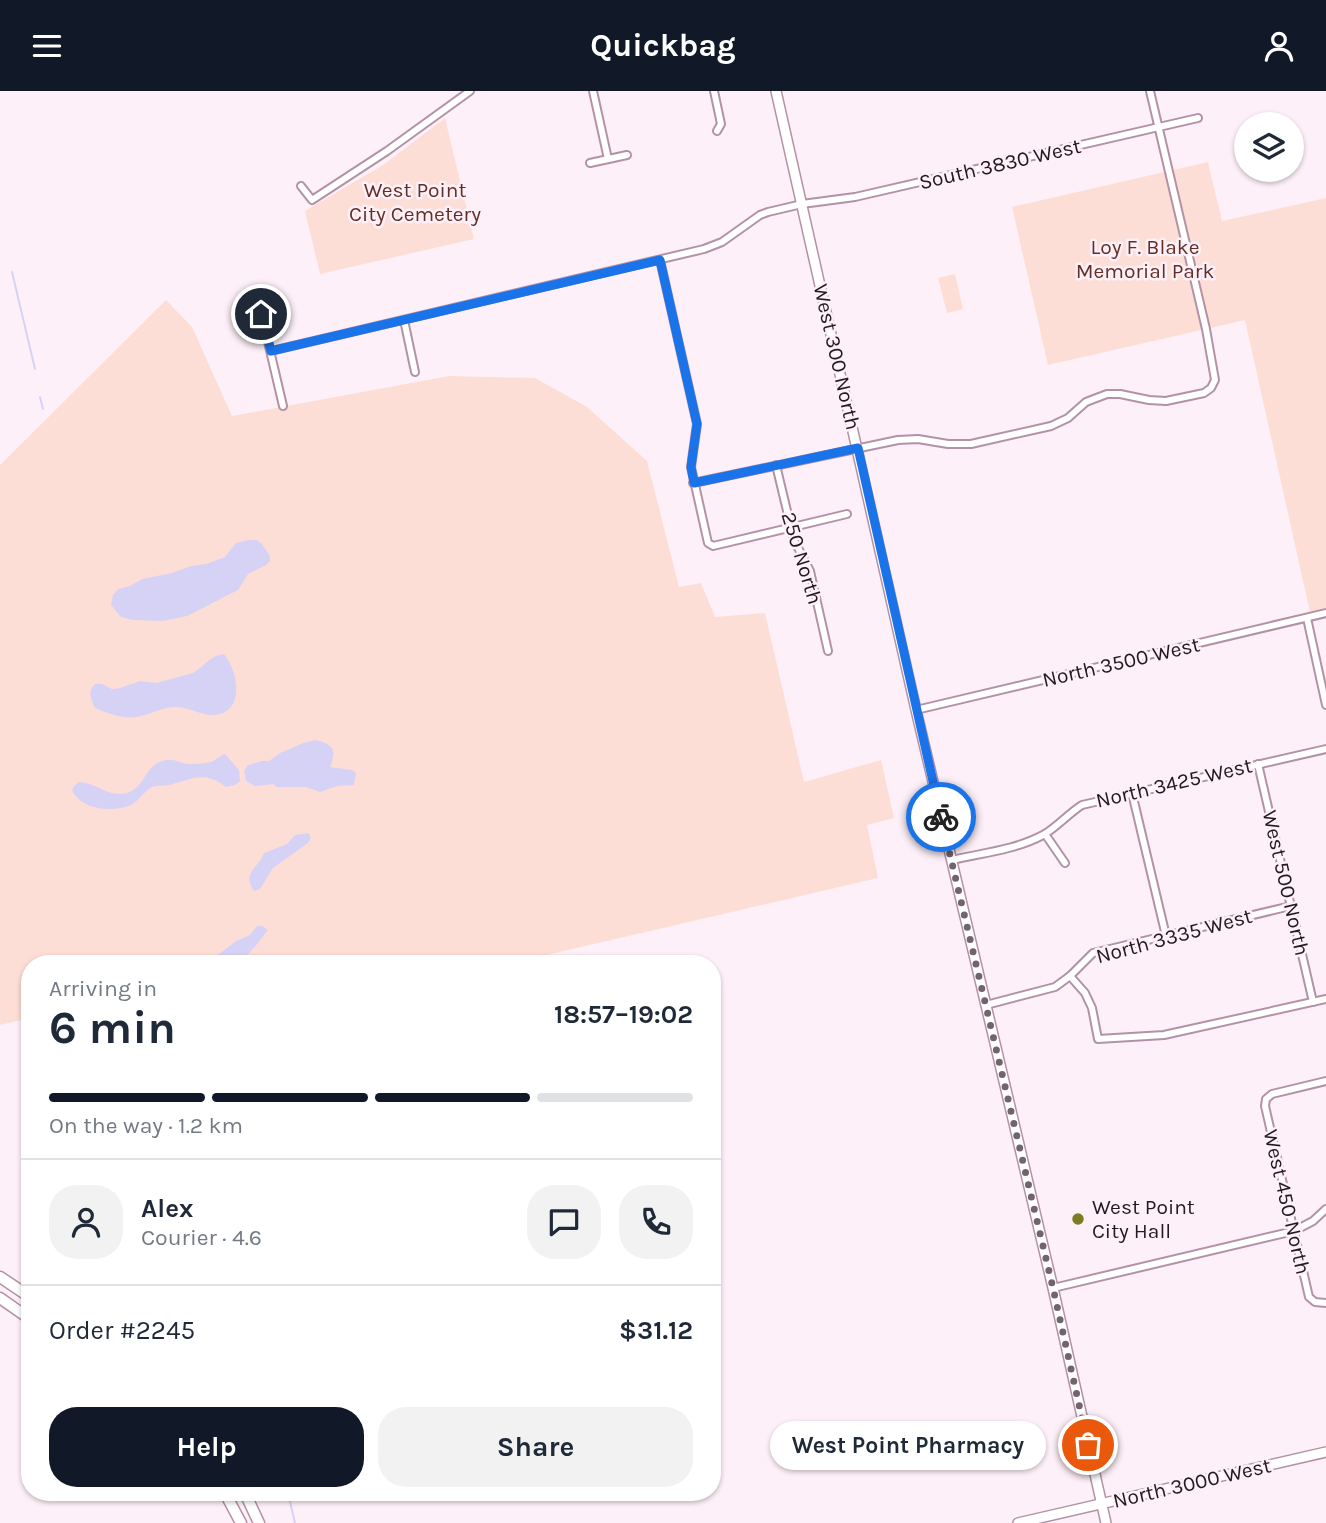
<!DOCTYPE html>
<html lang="en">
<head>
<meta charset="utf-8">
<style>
	:root { --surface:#fff; --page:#f2f2f3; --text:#1f2937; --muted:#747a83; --line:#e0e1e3; --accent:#111827 }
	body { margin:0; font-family:Karla,sans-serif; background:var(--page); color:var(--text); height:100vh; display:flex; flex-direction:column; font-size:26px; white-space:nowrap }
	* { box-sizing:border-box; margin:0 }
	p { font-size:23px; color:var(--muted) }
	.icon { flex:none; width:38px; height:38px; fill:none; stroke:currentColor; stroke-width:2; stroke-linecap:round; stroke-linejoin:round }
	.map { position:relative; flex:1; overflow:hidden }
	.details { position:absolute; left:21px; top:864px; width:700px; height:546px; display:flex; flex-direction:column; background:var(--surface); border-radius:28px; box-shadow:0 2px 5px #0004 }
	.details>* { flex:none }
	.fabs { position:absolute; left:1234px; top:21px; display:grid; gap:14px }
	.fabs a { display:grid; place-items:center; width:70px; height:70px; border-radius:50%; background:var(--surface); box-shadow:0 2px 5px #0004; font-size:35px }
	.pin { position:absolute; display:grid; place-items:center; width:60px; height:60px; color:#fff; margin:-30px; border:4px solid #fff; border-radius:50%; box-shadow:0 2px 7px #0007 }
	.courier { position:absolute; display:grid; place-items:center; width:70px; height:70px; margin:-35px; border:5px solid #1a73e8; border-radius:50%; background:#fff; color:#222; box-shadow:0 2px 9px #0007 }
	.bubble { position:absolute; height:49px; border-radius:24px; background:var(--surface); box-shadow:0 2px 5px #0004; font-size:23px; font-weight:700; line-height:49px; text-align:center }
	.overview em { font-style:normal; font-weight:700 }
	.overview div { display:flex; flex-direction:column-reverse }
	.overview { display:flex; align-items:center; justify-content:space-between; height:119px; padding:0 28px }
	h1 { font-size:46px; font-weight:700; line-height:52px }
	.bar { display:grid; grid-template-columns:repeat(4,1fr); gap:10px 7px; align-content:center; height:84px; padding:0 28px }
	.bar i { height:9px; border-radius:5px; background:var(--line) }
	.bar .current { background:var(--accent) }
	.bar p { grid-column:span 4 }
	.line { display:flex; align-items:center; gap:18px; padding:0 28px; border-top:2px solid var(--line) }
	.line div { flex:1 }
	.round { display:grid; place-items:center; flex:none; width:74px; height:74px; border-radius:28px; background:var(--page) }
	.button { display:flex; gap:14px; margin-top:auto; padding:14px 28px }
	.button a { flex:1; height:80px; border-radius:28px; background:var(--accent); color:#fff; font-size:28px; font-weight:700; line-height:80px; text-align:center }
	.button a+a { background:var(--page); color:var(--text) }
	header { display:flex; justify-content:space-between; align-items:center; height:91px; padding:0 28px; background:var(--accent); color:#fff; font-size:32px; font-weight:700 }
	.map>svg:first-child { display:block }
	.green { fill:#fdded7 }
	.water { fill:#d6d2f5 }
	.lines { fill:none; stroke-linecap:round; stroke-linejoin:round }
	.stream { stroke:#d6d2f5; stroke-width:2 }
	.street-casing { stroke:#b392a5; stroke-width:10 }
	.secondary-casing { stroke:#b392a5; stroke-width:12 }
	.primary-casing { stroke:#b392a5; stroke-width:13 }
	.street { stroke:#fff; stroke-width:6 }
	.secondary { stroke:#fff; stroke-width:9 }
	.primary { stroke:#fff; stroke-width:10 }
	.done { stroke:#71646c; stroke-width:7; stroke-dasharray:0 12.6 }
	.route { stroke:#1a73e8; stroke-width:9 }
	.poi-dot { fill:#7e7b22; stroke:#fef0f8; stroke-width:2.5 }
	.labels { text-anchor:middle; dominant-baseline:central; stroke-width:5; stroke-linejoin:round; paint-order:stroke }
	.street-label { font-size:21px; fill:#251921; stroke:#fef0f8 }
	.park-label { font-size:21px; fill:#632f25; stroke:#fef0f8 }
	.poi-label { font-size:21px; fill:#251921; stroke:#fef0f8; text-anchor:start }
</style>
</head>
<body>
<header><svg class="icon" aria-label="menu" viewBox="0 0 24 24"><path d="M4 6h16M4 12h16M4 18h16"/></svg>Quickbag<svg class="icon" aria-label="person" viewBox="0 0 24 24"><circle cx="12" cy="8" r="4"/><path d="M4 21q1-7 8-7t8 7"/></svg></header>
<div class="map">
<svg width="1326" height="1432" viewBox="0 0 1326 1432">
	<rect width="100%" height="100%" fill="#fef0f8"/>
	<g class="green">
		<path d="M445,27L474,148L320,183L305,120L383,74Z"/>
		<path d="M1208,71L1222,130L1326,107V517L1310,521L1245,229L1048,274L1012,116Z"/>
		<path d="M955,183L963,218L947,222L938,187Z"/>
		<path d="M166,209L192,236L232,325L449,285L535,287L587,316L647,370L679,496L701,492L715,526L765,522L804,691L881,669L894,727L867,734L878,787L508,873H30V927L0,934V374Z"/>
	</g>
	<g class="water">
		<path d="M249,449H257L262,453L270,465V470L266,474L248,483L238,499L187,525L163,530L133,529L121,526L111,514L113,504L118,498L130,495L142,488L172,482L191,475L206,473L225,466L236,452Z"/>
		<path d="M224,563C238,580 246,621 215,624C203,625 190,617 178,616C163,615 150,624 136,626C122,628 107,622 95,617C91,607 87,601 95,593H102L112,598L120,597L140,590L156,592L193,582C205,575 209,565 224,563Z"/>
		<path d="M315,649C334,653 337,659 330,676L352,679L356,682L354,694L337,695L320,701L306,696H276L274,693L255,695L246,690L244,680L248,674L262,670H269L280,662L303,652Z"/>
		<path d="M225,663L239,679L240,690L235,694L226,696C205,679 192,688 169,694C164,695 157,694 152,696C144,700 139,710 131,714C112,722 81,719 72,699L74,695L79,691C96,692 106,704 121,703C145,701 143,676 162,670C173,666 179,672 189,673C194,673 207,672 211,671C216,669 219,665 225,663Z"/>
		<path d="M309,742L311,747L308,752L273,777L260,798L254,800C241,781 259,777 264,762L287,753L295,744Z"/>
		<path d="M257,835H262L268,839C241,874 243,873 199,873L219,863L236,850L250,844Z"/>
	</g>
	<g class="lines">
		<g class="stream">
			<path d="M12,181L35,278"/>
			<path d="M40,306L43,318"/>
			<path d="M288,1402L295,1432"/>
		</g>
		<g class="street-casing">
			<g id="street">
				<path d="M593,0L608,68"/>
				<path d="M714,0L721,33L717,40"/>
				<path d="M590,72L627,64"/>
				<path d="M301,95L312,109L387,60L470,0"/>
				<path d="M660,169L697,333L691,376L708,452L713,455L847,423"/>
				<path d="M257,204L283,315"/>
				<path d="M404,229L415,281"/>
				<path d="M271,260L704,158L722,151L760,124L768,121L802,113L855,106L1198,27"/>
				<path d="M776,374L794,449L810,480L828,560"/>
				<path d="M693,392L898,349L918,348L948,353H971L1051,335L1068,327L1086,311L1107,303H1120L1149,309L1166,310L1204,302L1211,297L1215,289L1206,238L1150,0"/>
				<path d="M1307,527L1326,614"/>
				<path d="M916,619L1326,522"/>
				<path d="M1258,673L1313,911"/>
				<path d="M1132,702L1166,845"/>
				<path d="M1045,743L1065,772"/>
				<path d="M952,769C982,762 1015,759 1043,744C1056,737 1069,722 1082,714L1326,658"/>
				<path d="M1070,885L1085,902L1092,917L1098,948L1164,944L1326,908"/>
				<path d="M986,914L1055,896L1070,885L1093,862L1291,815"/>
				<path d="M1326,990L1272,1003L1266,1008L1265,1015L1309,1206L1315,1211L1326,1212"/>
				<path d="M1053,1197L1294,1140L1313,1130L1326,1118"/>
			</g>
		</g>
		<g class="secondary-casing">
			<g id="secondary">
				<path d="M776,0L916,619L1053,1197L1106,1432"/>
				<path d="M1018,1432L1326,1361"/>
			</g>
		</g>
		<g class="primary-casing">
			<g id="primary">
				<path d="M0,1186L30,1206"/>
				<path d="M0,1207L30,1228"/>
				<path d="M225,1402L241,1432"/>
				<path d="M245,1402L259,1432"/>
			</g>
		</g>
		<use href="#street" class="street"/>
		<use href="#secondary" class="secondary"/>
		<use href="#primary" class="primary"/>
	</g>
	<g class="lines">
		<path class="done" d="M941,726L1053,1197L1088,1354"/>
		<path class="route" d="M261,223L271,260L660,169L697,333L691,376L694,392L858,357L941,726"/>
	</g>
	<circle class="poi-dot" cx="1078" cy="1128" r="7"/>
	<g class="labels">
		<g class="street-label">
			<text transform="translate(1000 73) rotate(-13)">South 3830 West</text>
			<text transform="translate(837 266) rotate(77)">West 300 North</text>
			<text transform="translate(802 467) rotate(73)">250 North</text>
			<text transform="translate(1121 571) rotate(-13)">North 3500 West</text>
			<text transform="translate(1174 692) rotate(-13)">North 3425 West</text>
			<text transform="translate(1286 792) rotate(77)">West 500 North</text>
			<text transform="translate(1174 845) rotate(-15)">North 3335 West</text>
			<text transform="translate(1287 1111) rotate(77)">West 450 North</text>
			<text transform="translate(1192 1392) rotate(-13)">North 3000 West</text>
		</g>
		<g class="park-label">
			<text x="415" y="99">West Point<tspan x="415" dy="24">City Cemetery</tspan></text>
			<text x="1145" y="156">Loy F. Blake<tspan x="1145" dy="24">Memorial Park</tspan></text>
		</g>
		<g class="poi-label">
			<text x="1092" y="1116">West Point<tspan x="1092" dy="24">City Hall</tspan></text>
		</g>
	</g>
</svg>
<div class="fabs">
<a><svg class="icon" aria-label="layers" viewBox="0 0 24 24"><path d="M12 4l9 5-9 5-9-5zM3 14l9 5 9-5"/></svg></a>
</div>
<div class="pin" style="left:1088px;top:1354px;background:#ea580c"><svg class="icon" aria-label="bag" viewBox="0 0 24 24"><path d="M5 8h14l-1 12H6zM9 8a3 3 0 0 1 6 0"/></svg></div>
<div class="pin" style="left:261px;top:223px;background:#1f2937"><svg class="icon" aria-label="home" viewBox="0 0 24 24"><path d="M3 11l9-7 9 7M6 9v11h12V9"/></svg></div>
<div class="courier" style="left:941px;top:726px"><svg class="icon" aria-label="bike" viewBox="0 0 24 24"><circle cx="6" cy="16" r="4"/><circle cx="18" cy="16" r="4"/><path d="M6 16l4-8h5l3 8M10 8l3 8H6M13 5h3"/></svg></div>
<div class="bubble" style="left:770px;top:1330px;width:276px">West Point Pharmacy</div>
<section class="details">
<div class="overview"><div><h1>6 min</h1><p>Arriving in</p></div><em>18:57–19:02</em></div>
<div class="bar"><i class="current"></i><i class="current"></i><i class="current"></i><i></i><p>On the way · 1.2 km</p></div>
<div class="line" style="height:126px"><a class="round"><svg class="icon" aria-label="person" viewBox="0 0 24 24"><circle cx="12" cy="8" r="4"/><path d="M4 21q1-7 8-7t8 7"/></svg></a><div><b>Alex</b><p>Courier · 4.6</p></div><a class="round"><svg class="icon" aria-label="chat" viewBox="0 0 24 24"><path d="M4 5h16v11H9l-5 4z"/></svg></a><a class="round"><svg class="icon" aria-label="phone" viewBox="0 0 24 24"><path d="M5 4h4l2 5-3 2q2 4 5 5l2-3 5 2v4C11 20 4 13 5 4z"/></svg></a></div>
<div class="line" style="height:91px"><div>Order #2245</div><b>$31.12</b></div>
<div class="button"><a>Help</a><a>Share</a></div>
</section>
</div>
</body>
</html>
